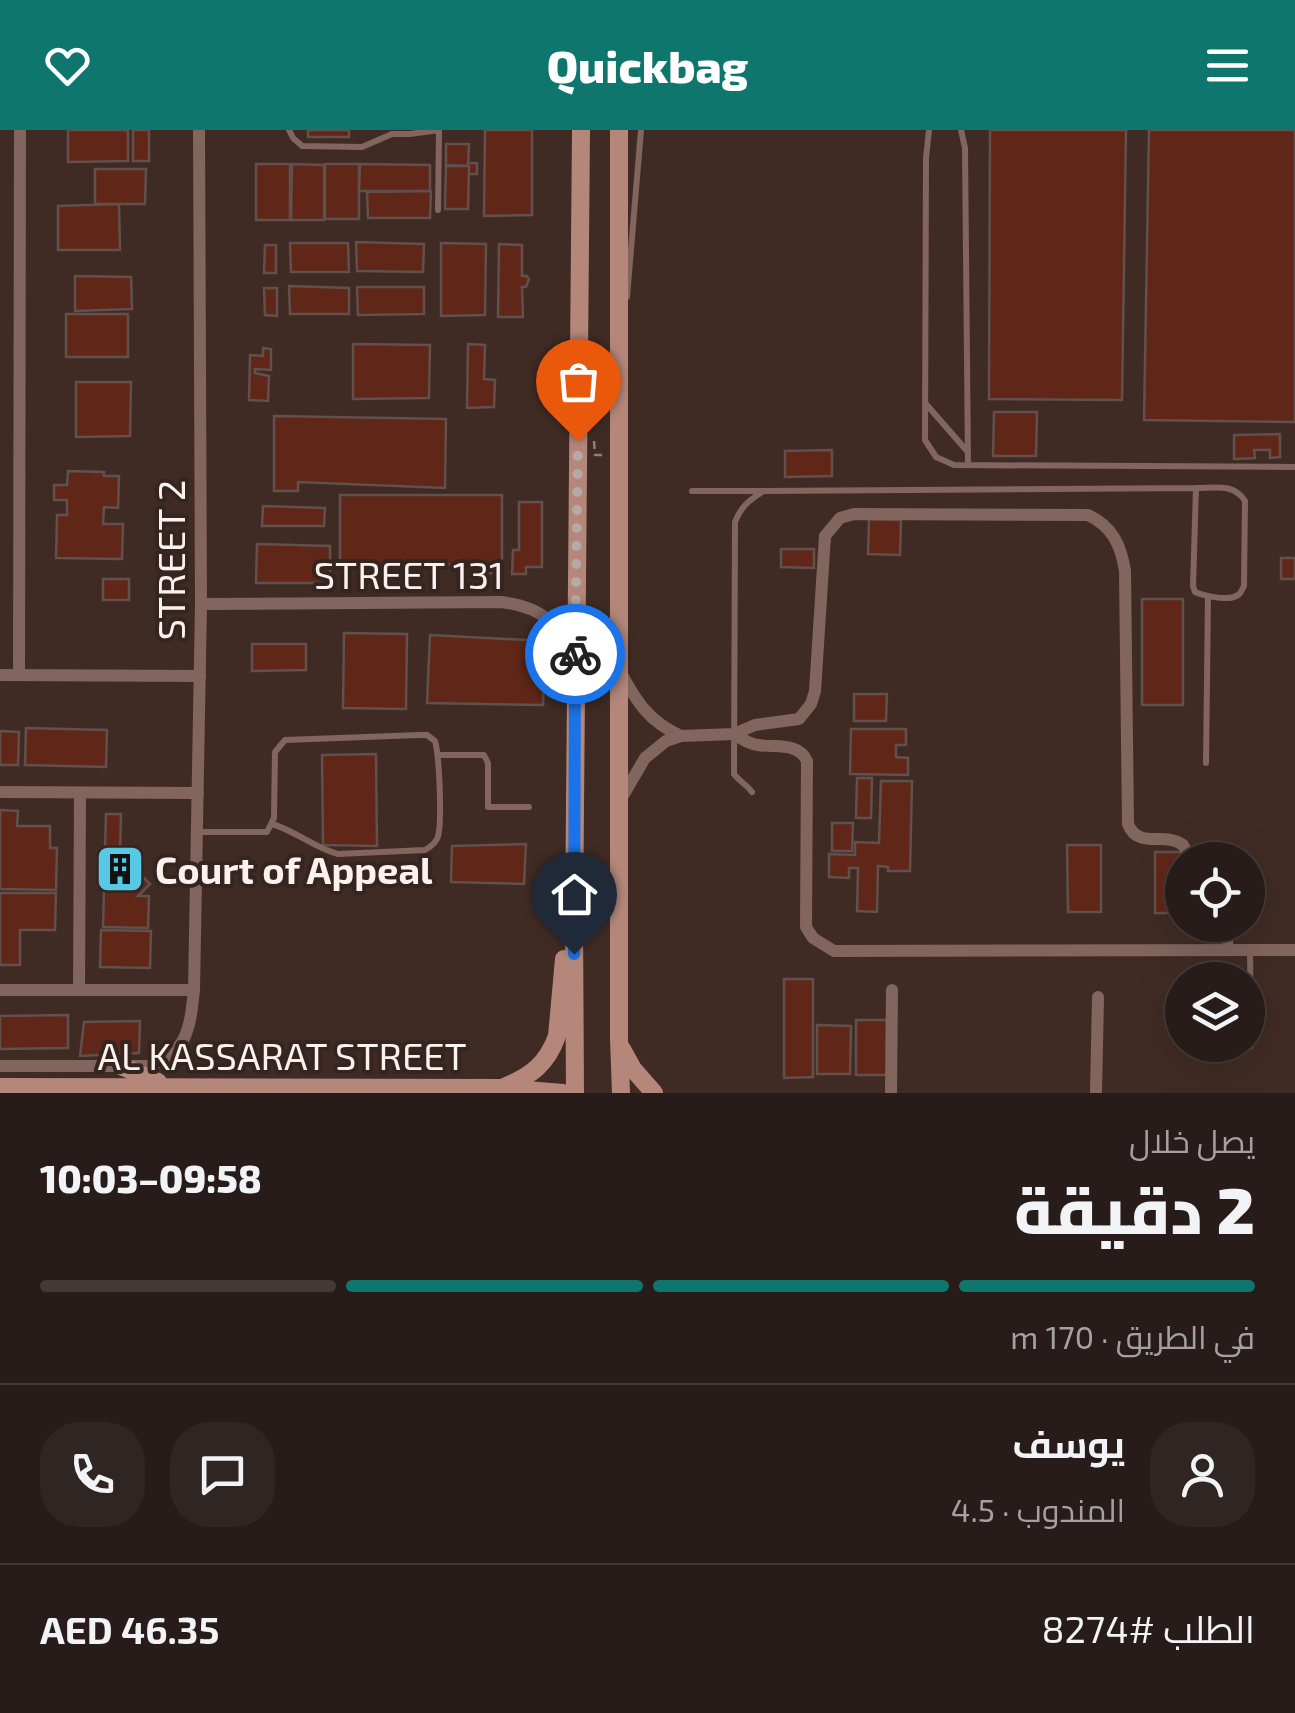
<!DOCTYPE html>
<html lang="ar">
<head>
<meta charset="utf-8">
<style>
	:root { --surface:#271c19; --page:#2f2522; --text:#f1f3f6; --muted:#a4a1a2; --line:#433a38; --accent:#0f766e }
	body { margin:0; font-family:"Exo 2",Cairo,sans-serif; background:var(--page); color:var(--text); direction:rtl; height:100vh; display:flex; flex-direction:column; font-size:38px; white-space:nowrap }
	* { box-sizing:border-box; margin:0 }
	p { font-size:32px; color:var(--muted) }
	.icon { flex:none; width:55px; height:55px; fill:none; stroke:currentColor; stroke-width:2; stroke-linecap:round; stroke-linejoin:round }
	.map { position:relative; height:963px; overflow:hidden; direction:ltr }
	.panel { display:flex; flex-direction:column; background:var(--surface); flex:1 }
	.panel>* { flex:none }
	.controls { position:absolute; left:1165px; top:712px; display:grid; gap:20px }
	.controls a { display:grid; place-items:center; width:100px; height:100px; border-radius:50%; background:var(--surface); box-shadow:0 10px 40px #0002,0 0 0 2px var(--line); font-size:50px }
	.pin { position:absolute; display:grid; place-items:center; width:85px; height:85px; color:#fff; margin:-102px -42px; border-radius:50% 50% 50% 0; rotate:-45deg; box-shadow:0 0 10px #0007 }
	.pin .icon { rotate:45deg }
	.courier { position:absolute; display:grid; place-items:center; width:100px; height:100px; margin:-50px; border:8px solid #1a73e8; border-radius:50%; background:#fff; color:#222; box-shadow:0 2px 12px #0007 }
	.summary em { font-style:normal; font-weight:800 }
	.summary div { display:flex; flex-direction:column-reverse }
	.summary { display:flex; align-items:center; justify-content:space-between; height:170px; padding:0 40px }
	h1 { font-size:65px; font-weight:800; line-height:75px }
	.bar { display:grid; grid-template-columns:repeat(4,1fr); gap:15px 10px; align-content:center; height:120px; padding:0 40px }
	.bar i { height:12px; border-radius:8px; background:var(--line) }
	.bar .selected { background:var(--accent) }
	.bar p { grid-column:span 4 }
	.line { display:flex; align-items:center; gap:25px; padding:0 40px; border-top:2px solid var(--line) }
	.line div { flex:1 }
	.round { display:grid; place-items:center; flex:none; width:105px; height:105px; border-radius:40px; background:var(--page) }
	header { display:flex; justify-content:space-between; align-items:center; height:130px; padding:0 40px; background:var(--accent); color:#fff; font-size:45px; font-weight:800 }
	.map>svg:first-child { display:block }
	.built { fill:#402b24; fill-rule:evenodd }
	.building { fill:#602718; stroke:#61504b; stroke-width:2.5 }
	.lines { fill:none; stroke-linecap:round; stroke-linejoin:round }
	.path { stroke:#8c7f7c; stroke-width:2.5; stroke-dasharray:8 5; stroke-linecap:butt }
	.lane { stroke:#82655d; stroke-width:6 }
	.street { stroke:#82655d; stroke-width:12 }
	.secondary { stroke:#b4877a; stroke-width:18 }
	.done { stroke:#b6aaa6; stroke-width:10; stroke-dasharray:0 18 }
	.route { stroke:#1a73e8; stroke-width:12 }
	.labels { text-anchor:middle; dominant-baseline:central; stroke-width:8; stroke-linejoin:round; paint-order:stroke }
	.street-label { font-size:38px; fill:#fcf1ee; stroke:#342521 }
	.poi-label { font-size:38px; font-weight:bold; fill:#fcf1ee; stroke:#342521; text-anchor:start }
</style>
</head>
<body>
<header><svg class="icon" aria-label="menu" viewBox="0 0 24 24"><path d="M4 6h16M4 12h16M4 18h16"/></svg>Quickbag<svg class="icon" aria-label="heart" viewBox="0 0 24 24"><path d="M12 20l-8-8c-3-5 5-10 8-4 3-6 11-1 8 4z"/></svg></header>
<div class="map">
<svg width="1295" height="963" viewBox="0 0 1295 963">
	<rect width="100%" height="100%" fill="#342521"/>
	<path class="built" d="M0,0H1295V963H0ZM1182,730H1248V795H1182ZM1182,850H1248V915H1182Z"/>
	<g class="building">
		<path d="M68,0H128V31L68,32Z"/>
		<rect x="133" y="0" width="16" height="31"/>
		<rect x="308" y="0" width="41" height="7"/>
		<path d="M485,0H532V85L484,86Z"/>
		<path d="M990,0H1126L1122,270L989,269Z"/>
		<path d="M1149,0H1295V292L1144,290Z"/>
		<path d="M446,14H469L468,36L446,35Z"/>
		<rect x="468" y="33" width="9" height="11"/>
		<rect x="256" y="34" width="34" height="56"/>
		<path d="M292,34L324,35V90H291Z"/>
		<rect x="325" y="34" width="34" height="55"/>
		<path d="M360,34L430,35V61H359Z"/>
		<path d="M446,36H469L468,79H445Z"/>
		<path d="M95,39H146L145,74H95Z"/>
		<path d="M431,61L430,88H368L367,62Z"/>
		<path d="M119,74L120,120H58V76Z"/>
		<path d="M356,112L424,114L423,142L357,141Z"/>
		<path d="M290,113H348L349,142H291Z"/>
		<path d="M441,113L486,114L485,185L441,186Z"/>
		<path d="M499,114L522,115V146H527L529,149L526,157H522L523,187H498Z"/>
		<path d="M265,115H276V143H264Z"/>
		<path d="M75,146L131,147L132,179L75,181Z"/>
		<path d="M289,156L349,158V184H290Z"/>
		<path d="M357,157H424V184L358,185Z"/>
		<path d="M264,158H277V186L265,185Z"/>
		<rect x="66" y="184" width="62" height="43"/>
		<path d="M353,214L430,215L429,268L353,269Z"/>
		<path d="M468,214L485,215L484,249L495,250L494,277L467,278Z"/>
		<path d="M263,218L271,219V240L255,239V243L269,246L268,271L249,270L250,225L263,226Z"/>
		<path d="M76,252H131L130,306L76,307Z"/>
		<path d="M994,282H1037L1036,326H993Z"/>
		<path d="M274,286L446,289L445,358L298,352V361H274Z"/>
		<path d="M1280,304V327L1270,328V320H1254L1255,328L1234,329V305Z"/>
		<path d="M832,320V346L785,347V321Z"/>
		<path d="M68,341L104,342V346H119L118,378L104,377L103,394H123L122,429L56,428L57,385H67V370H54V355H67Z"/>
		<path d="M340,365H502V443H483V434L340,435Z"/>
		<path d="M519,372H542V437H526V444H512L513,420H519Z"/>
		<path d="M263,376L325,378L324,396H262Z"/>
		<path d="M869,389L901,390L900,425L868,424Z"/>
		<path d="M257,414L330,416V453H256Z"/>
		<path d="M781,419H814V438L781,437Z"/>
		<rect x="1281" y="428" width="14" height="21"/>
		<rect x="103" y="449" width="26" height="21"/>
		<rect x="1142" y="469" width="41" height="106"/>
		<path d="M344,503L407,504L406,579L343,578Z"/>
		<path d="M430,505L545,511L543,575L427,573Z"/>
		<path d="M252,514H306V540L252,541Z"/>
		<path d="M854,564H887L886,591H854Z"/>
		<path d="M26,598L107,600L106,637L25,635Z"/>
		<path d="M851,599H906V615H896V627L908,628V645L850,644Z"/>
		<path d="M0,601L19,602L18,635H0Z"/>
		<path d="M376,624L377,716L323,715L322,625Z"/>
		<path d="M857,648H872L871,688H856Z"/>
		<path d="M881,651H912L910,741H888V737L878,736L877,782L857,781L858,738H849V748L829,747V724L855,725V712L879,713Z"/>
		<path d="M0,680L18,681L17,696H50V718H57L56,760L0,759Z"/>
		<path d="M106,684H121L120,724L150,754L138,766H149L148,798L103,797Z"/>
		<path d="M832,693H853L852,721H832Z"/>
		<path d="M526,714L524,754L451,752L452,716Z"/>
		<path d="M1067,715H1101V782H1068Z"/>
		<rect x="1155" y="722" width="26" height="61"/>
		<path d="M0,763H56L55,800H20V835H0Z"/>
		<path d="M101,800L151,801L150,838L100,837Z"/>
		<path d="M784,849H813V947L784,948Z"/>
		<path d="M68,885V918L0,919V886Z"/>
		<rect x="856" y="890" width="31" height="55"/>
		<path d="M140,891L139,923L80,926L84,892Z"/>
		<path d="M817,895L851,896L850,944H817Z"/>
	</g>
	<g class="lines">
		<path class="path" d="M594,311L595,325H602"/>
		<g class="lane">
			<path d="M289,0L293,8L302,16L362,17L392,4H410L439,0"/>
			<path d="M929,0L926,28L925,310L936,327L954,335L1295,337"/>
			<path d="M961,0L965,18L968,334"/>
			<path d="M438,80L439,1"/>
			<path d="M627,167L641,0"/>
			<path d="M926,274L967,321"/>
			<path d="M692,361H763L1196,358C1215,358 1234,353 1245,371L1244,456C1241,461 1241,465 1234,467C1224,470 1204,466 1195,462L1193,456L1196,358"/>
			<path d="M439,625H484L488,633V677H529"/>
			<path d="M1206,633L1208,466"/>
			<path d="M752,662C746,654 739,651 734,644L735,392C741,377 748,371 762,362"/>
			<path d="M198,702H267L274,688L275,622L285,610L419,605H427L435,611C439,624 443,697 437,709C434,715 430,717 425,720L338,724C314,718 296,701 272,694"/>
			<path d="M1250,820L1251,916"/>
		</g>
		<g class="street">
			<path d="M201,474L501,472C543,477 560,493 571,534"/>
			<path d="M620,541C636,571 649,592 681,606"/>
			<path d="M0,545L200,546"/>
			<path d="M19,545L20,0"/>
			<path d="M734,604C742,609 749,614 758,615C777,618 798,612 807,631L806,797L813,808L834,821L1295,820"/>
			<path d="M0,662L198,663"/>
			<path d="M621,669L645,628L666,611L681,606L734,604L755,595L799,589L811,574L815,561L825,406L840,388L854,384L1088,385C1112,396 1121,415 1125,441L1128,694C1138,720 1165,701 1183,715C1183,716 1192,729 1193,730"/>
			<path d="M1227,819V795"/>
			<path d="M0,860H194"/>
			<path d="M79,860L80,663"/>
			<path d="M0,936H149C188,923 190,897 194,860L201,474L199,0"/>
			<path d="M891,963L892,860"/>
			<path d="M1096,963L1098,867"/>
		</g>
		<g class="secondary">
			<path d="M619,0V909L621,963"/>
			<path d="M622,919L633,939L654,963"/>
			<path d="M121,936L158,952"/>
			<path d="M0,957L502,958L563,963"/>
			<path d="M504,957C531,946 547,934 557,906L564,829"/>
			<path d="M575,963L574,790L581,0"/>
		</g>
	</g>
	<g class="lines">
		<path class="done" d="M575,524L578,311"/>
		<path class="route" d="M574,824L575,524"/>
	</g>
	<defs>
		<g id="building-square" transform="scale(2.5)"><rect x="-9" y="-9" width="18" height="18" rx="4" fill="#58c9e4" stroke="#342521"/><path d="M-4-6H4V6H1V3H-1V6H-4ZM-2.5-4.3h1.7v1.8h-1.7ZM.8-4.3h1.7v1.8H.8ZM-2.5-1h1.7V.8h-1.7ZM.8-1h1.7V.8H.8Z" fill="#111"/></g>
	</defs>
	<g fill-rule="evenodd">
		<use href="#building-square" x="120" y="739"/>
	</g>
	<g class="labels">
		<g class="street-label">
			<text transform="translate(170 430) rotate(-90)">STREET 2</text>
			<text x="409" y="444">STREET 131</text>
			<text x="282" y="925">AL KASSARAT STREET</text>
		</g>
		<g class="poi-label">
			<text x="155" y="739">Court of Appeal</text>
		</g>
	</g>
</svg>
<div class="controls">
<a><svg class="icon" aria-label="locate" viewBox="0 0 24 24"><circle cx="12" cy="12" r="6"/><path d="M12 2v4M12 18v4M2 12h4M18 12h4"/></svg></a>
<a><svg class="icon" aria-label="layers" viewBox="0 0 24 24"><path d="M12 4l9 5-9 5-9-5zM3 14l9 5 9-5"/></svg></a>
</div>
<div class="pin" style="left:578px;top:311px;background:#ea580c"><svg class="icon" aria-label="bag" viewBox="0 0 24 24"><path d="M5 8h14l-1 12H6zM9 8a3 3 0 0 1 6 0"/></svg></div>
<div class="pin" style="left:574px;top:824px;background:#1f2937"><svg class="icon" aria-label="home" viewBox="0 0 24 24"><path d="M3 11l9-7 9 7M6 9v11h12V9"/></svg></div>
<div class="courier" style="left:575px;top:524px"><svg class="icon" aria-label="bike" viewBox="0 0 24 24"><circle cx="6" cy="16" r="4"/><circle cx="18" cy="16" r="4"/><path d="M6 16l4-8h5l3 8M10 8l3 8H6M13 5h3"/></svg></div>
</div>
<section class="panel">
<div class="summary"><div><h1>2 دقيقة</h1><p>يصل خلال</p></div><em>09:58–10:03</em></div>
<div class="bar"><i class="selected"></i><i class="selected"></i><i class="selected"></i><i></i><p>في الطريق · 170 m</p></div>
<div class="line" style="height:180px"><a class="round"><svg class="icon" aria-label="person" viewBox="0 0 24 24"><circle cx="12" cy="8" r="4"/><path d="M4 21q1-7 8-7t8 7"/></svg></a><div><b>يوسف</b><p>المندوب · 4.5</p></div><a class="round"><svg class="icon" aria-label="chat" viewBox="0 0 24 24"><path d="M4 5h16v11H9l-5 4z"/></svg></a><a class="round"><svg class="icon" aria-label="phone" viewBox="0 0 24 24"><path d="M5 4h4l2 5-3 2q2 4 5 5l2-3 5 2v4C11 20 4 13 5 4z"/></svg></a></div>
<div class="line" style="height:130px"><div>الطلب #8274</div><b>AED 46.35</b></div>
</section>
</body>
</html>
